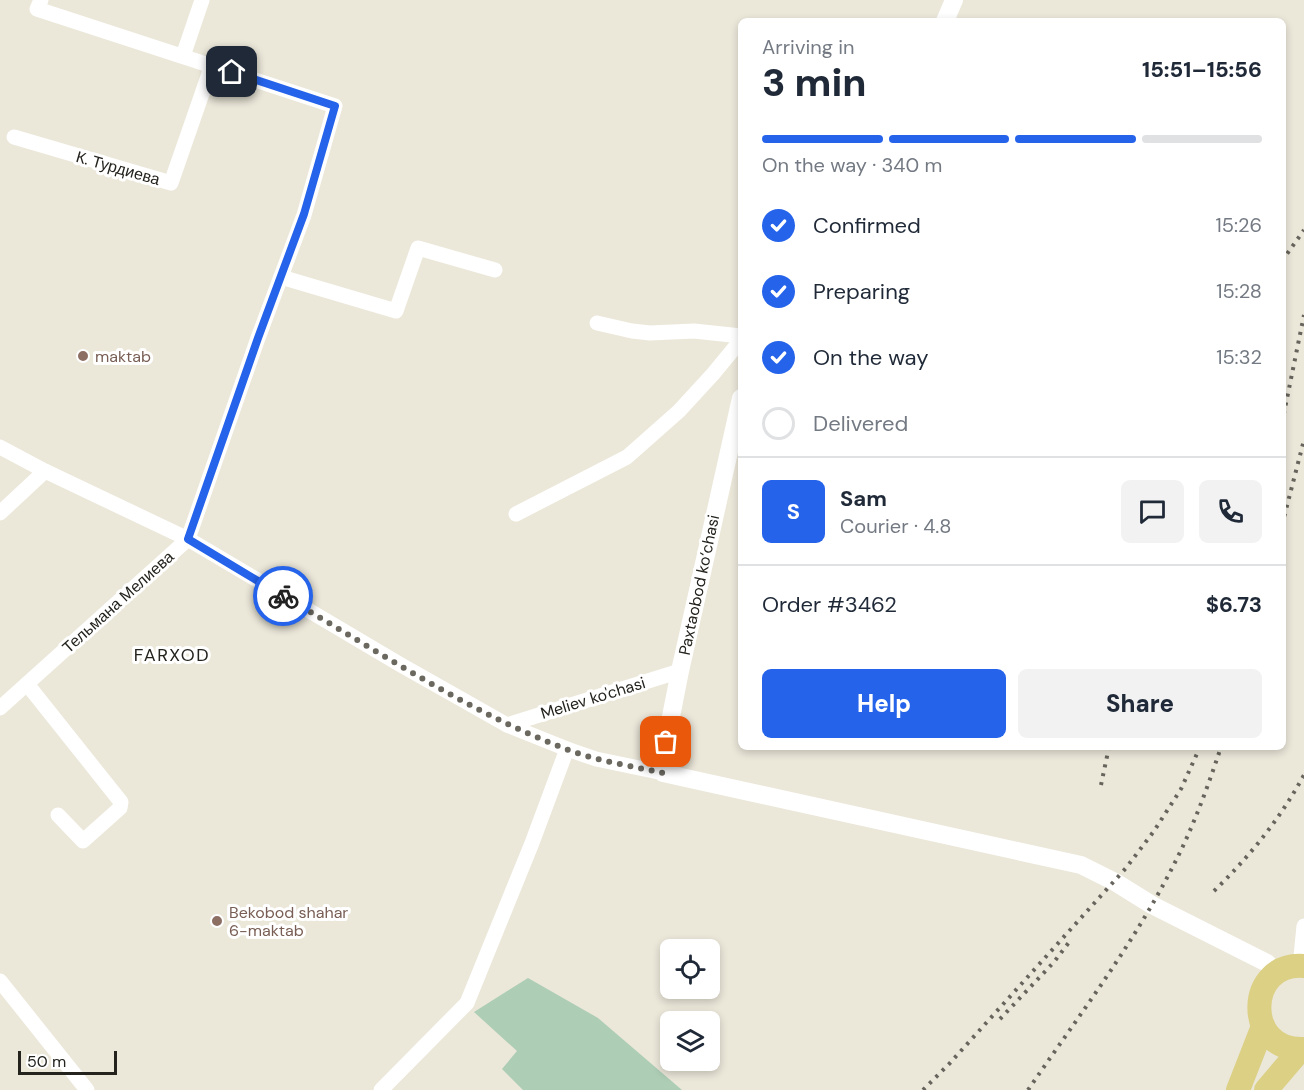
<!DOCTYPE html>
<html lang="en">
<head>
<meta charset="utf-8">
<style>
	:root { --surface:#fff; --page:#f2f2f3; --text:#1f2937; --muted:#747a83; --line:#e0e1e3; --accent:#2563eb }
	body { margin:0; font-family:"DM Sans",sans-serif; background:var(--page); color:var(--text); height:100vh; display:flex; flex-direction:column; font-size:22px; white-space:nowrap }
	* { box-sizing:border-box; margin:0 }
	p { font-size:20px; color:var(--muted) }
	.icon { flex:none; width:33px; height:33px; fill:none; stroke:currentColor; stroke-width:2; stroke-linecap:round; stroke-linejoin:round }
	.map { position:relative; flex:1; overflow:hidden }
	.panel { position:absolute; left:738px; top:18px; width:548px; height:732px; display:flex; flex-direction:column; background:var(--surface); border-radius:9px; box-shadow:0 3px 9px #0003 }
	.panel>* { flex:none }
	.tools { position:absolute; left:660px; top:939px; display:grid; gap:12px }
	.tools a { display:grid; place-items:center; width:60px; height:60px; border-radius:9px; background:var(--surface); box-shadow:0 3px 9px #0003; font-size:30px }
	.scale { position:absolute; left:18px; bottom:15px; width:99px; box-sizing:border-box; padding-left:6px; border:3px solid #24231e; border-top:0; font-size:16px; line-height:21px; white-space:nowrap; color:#24231e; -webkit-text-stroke:4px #fff; paint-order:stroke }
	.pin { position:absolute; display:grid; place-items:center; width:51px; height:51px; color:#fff; margin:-26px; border-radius:12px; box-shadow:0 3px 9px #0006 }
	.courier { position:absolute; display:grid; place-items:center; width:60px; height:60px; margin:-30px; border:4px solid #2563eb; border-radius:50%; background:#fff; color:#222; box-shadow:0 2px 8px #0007 }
	.headline em { font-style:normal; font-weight:800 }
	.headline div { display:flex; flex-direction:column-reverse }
	.headline { display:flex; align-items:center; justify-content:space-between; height:102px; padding:0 24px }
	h1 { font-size:39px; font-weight:800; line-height:45px }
	.bar { display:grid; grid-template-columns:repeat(4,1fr); gap:9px 6px; align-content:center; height:72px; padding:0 24px }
	.bar i { height:8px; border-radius:4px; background:var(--line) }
	.bar .active { background:var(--accent) }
	.bar p { grid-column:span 4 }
	.line { display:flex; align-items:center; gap:15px; padding:0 24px; border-top:2px solid var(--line) }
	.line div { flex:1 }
	.round { display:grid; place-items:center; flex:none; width:63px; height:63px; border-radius:9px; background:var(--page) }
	ol { padding:0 24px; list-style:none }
	li { display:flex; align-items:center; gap:18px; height:66px }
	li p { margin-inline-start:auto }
	li .icon { padding:6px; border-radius:50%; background:var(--accent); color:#fff; stroke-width:4 }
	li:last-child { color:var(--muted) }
	li i { width:33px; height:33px; border:3px solid var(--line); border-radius:50% }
	.button { display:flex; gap:12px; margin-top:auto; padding:12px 24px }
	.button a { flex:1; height:69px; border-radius:9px; background:var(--accent); color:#fff; font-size:24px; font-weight:800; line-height:69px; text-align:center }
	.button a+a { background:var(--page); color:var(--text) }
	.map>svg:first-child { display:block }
	.green { fill:#adcdb5 }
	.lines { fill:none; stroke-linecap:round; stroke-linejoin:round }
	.minor { stroke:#fff; stroke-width:15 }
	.tertiary { stroke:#fff; stroke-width:18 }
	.primary { stroke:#dcd085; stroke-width:24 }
	.rail { stroke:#66645c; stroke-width:4; stroke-dasharray:3 6; stroke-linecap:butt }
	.done { stroke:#6a685f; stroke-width:6; stroke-dasharray:0 10.8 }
	.route { stroke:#2563eb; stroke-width:8 }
	.education-dot { fill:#8d6e63; stroke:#fff; stroke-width:2 }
	.labels { text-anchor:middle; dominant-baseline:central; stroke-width:6; stroke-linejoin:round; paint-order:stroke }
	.street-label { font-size:16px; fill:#24231e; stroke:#fff }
	.education-label { font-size:16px; fill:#785e54; stroke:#fff; text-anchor:start }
	.neighbourhood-label { font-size:18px; letter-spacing:1.5px; fill:#24231e; stroke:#fff }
</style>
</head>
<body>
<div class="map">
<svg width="1304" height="1090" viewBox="0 0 1304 1090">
	<rect width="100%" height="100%" fill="#ebe7d9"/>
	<path class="green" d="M528,978L598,1018L682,1090H523L502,1069L517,1051L474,1012Z"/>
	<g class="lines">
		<g class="minor">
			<path d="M183,56L202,0"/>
			<path d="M14,137L171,183L212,65"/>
			<path d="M281,277L396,311L418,248L495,270"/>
			<path d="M597,323L632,331L650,333L694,331L741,336"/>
			<path d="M0,447L45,471L188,539L401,665L507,725L680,671"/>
			<path d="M0,513L45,471"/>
			<path d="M516,514L627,457L679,411L713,374L741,340"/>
			<path d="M27,684L121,802L120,808L83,841L58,815"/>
			<path d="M0,708L188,539L258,338L304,215L335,106L37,9L41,0"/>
			<path d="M507,725L567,749L596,759L663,773"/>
			<path d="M1300,966L1304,926"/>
			<path d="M0,981L87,1090"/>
			<path d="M381,1090L467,1003L532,843L567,749"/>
		</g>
		<g class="tertiary">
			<path d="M945,21L954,0"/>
			<path d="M741,398L680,671L666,742L663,773L1081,865L1115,882L1152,905L1267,963L1277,973"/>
		</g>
		<g class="primary">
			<path d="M1304,966C1246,961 1243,1052 1304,1049"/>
			<path d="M1238,1090L1263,1026"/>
			<path d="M1266,1090L1301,1049"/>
		</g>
		<g class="rail">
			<path d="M1282,261L1304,230"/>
			<path d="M1282,423L1304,315"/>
			<path d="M1282,525L1304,440"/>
			<path d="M1101,785L1109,747"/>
			<path d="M1214,891C1250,856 1280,819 1304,775"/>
			<path d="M1000,1019L1054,962L1070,941"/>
			<path d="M923,1090L950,1063L1126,868L1154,831L1181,789L1200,747"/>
			<path d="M1028,1090C1082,1011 1142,933 1183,846C1198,814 1210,780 1221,747"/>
		</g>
	</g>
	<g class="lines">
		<path class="done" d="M283,596C375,649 466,711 566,749C597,761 631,766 663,773L666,742"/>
		<path class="route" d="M232,72L335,106L304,214L258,338L188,539L283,596"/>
	</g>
	<g class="education-dot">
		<circle cx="83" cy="356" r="6"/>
		<circle cx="217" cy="921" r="6"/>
	</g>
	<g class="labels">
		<g class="street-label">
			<text transform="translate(118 168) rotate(16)">К. Турдиева</text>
			<text transform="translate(699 585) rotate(-78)">Paxtaobod ko‘chasi</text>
			<text transform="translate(118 602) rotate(-42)">Тельмана Мелиева</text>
			<text transform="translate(593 698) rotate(-17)">Meliev ko'chasi</text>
		</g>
		<g class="education-label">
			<text x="95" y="356">maktab</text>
			<text x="229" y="912">Bekobod shahar<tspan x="229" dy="18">6-maktab</tspan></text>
		</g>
		<g class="neighbourhood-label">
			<text x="172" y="655">FARXOD</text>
		</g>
	</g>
</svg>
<div class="tools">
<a><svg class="icon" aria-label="locate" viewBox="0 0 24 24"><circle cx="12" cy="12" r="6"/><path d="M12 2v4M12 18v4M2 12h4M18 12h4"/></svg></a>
<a><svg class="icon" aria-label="layers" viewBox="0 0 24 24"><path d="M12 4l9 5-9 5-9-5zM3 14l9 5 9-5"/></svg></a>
</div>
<div class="scale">50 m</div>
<div class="pin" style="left:666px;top:742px;background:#ea580c"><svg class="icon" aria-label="bag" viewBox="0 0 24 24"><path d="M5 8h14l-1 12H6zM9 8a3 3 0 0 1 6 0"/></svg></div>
<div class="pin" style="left:232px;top:72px;background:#1f2937"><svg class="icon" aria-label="home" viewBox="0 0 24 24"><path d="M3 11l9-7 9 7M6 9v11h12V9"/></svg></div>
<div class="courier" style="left:283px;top:596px"><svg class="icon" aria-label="bike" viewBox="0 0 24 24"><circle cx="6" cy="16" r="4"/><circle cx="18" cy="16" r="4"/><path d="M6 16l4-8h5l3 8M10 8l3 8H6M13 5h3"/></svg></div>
<section class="panel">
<div class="headline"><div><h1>3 min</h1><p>Arriving in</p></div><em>15:51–15:56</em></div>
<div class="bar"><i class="active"></i><i class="active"></i><i class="active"></i><i></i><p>On the way · 340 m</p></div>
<ol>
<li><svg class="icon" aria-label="check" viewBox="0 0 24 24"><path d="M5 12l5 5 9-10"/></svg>Confirmed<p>15:26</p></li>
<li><svg class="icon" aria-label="check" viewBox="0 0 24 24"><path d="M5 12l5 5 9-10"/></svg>Preparing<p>15:28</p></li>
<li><svg class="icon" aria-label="check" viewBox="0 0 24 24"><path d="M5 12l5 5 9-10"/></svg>On the way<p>15:32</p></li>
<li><i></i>Delivered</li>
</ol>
<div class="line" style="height:108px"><b class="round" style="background:var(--accent);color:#fff">S</b><div><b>Sam</b><p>Courier · 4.8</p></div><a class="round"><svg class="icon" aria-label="chat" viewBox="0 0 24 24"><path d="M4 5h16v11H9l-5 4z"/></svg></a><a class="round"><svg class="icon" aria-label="phone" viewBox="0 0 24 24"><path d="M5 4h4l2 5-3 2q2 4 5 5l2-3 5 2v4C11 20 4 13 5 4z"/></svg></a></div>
<div class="line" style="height:78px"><div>Order #3462</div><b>$6.73</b></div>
<div class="button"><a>Help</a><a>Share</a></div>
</section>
</div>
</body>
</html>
